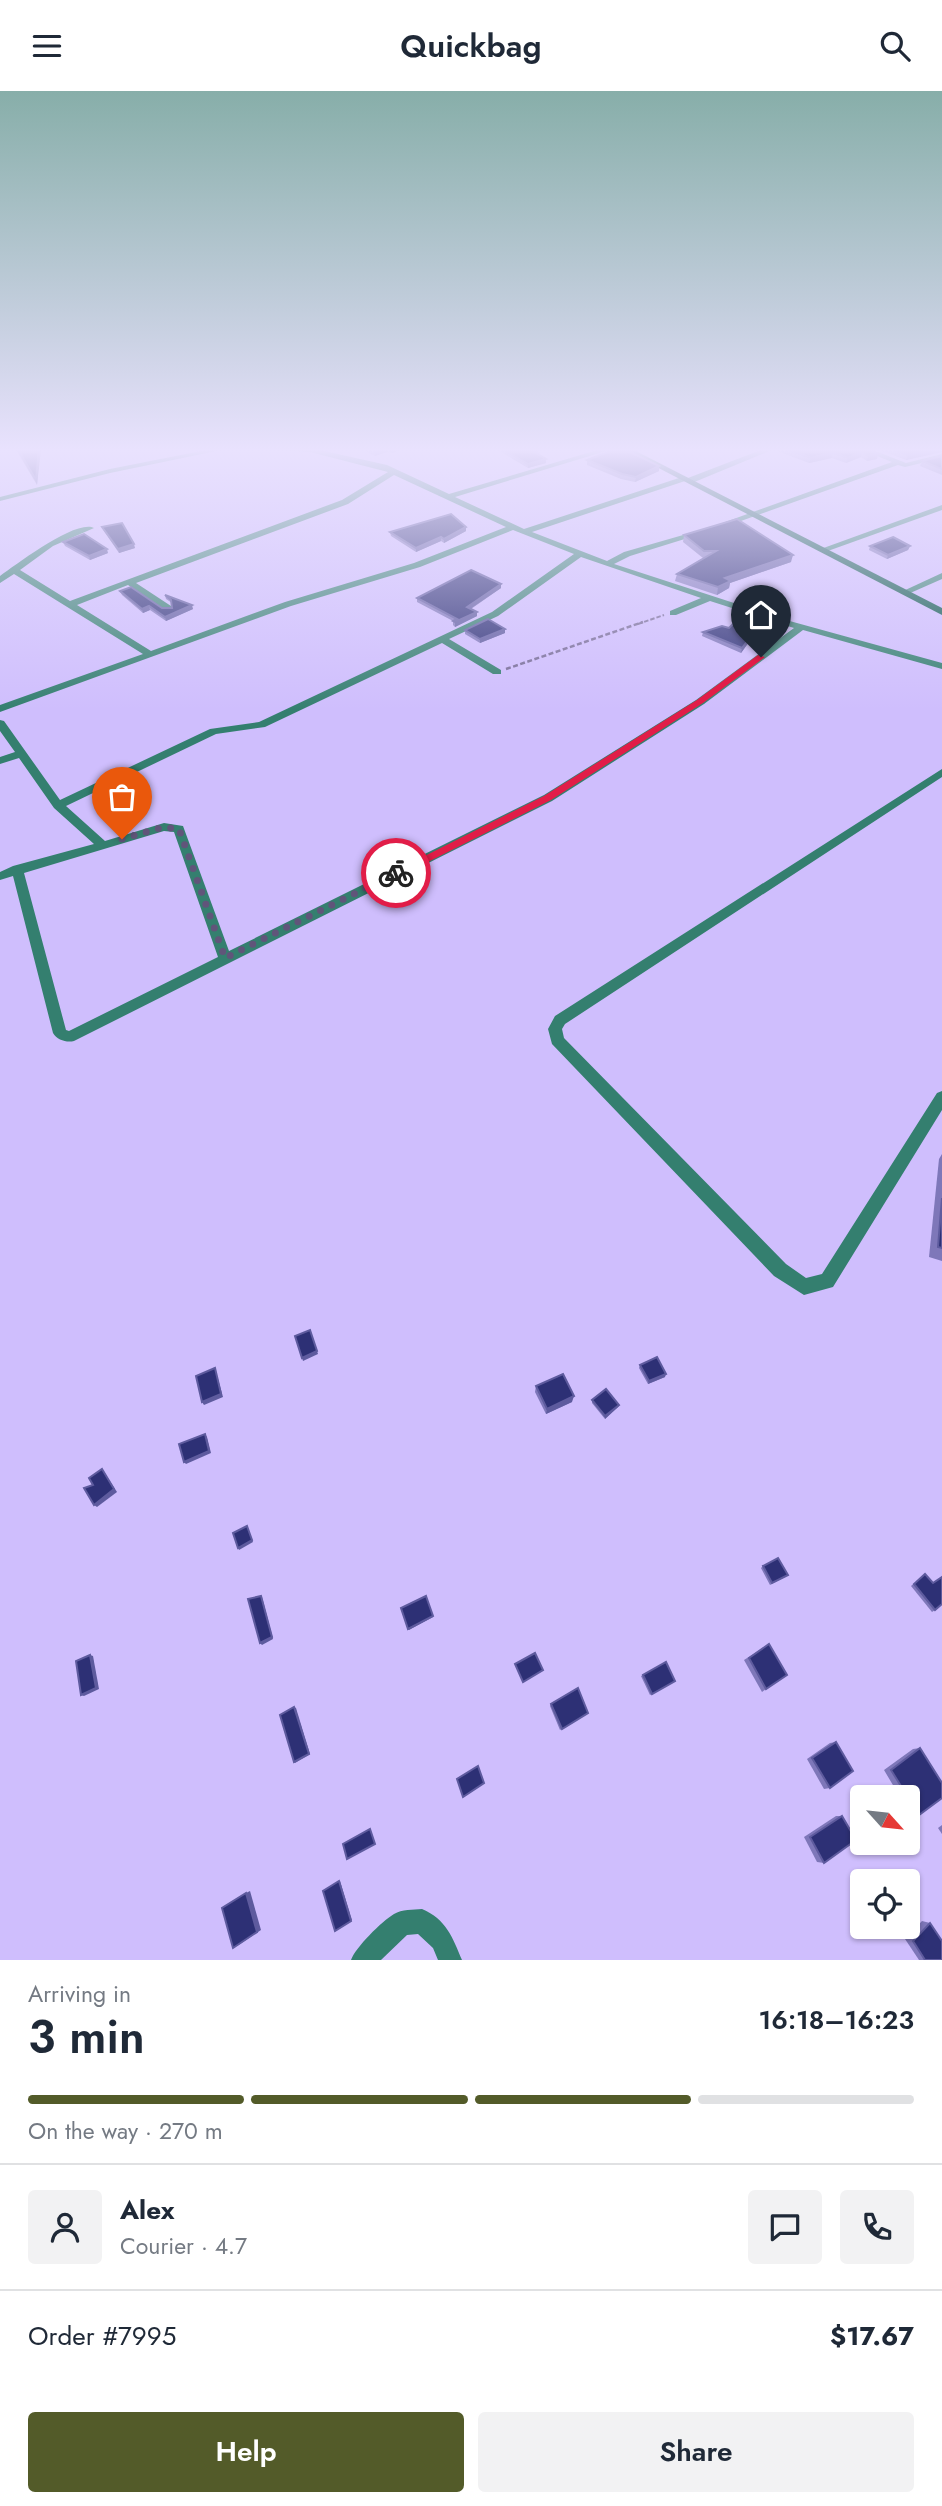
<!DOCTYPE html>
<html lang="en">
<head>
<meta charset="utf-8">
<style>
	:root { --surface:#fff; --page:#f2f2f3; --text:#1f2937; --muted:#747a83; --line:#e0e1e3; --accent:#535b29 }
	body { margin:0; font-family:Jost,sans-serif; background:var(--page); color:var(--text); height:100vh; display:flex; flex-direction:column; font-size:26px; white-space:nowrap }
	* { box-sizing:border-box; margin:0 }
	p { font-size:23px; color:var(--muted) }
	.icon { flex:none; width:38px; height:38px; fill:none; stroke:currentColor; stroke-width:2; stroke-linecap:round; stroke-linejoin:round }
	.map { position:relative; height:1869px; overflow:hidden }
	.panel { display:flex; flex-direction:column; background:var(--surface); flex:1 }
	.panel>* { flex:none }
	.needle { width:46px; rotate:117deg }
	.buttons { position:absolute; left:850px; top:1694px; display:grid; gap:14px }
	.buttons a { display:grid; place-items:center; width:70px; height:70px; border-radius:7px; background:var(--surface); box-shadow:0 2px 5px #0004; font-size:35px }
	.pin { position:absolute; display:grid; place-items:center; width:60px; height:60px; color:#fff; margin:-72px -30px; border-radius:50% 50% 50% 0; rotate:-45deg; box-shadow:0 0 7px #0007 }
	.pin .icon { rotate:45deg }
	.courier { position:absolute; display:grid; place-items:center; width:70px; height:70px; margin:-35px; border:5px solid #e11d48; border-radius:50%; background:#fff; color:#222; box-shadow:0 2px 9px #0007 }
	.head em { font-style:normal; font-weight:600 }
	.head div { display:flex; flex-direction:column-reverse }
	.head { display:flex; align-items:center; justify-content:space-between; height:119px; padding:0 28px }
	h1 { font-size:46px; font-weight:600; line-height:52px }
	.bar { display:grid; grid-template-columns:repeat(4,1fr); gap:10px 7px; align-content:center; height:84px; padding:0 28px }
	.bar i { height:9px; border-radius:5px; background:var(--line) }
	.bar .selected { background:var(--accent) }
	.bar p { grid-column:span 4 }
	.line { display:flex; align-items:center; gap:18px; padding:0 28px; border-top:2px solid var(--line) }
	.line div { flex:1 }
	.round { display:grid; place-items:center; flex:none; width:74px; height:74px; border-radius:7px; background:var(--page) }
	.button { display:flex; gap:14px; margin-top:auto; padding:14px 28px }
	.button a { flex:1; height:80px; border-radius:7px; background:var(--accent); color:#fff; font-size:28px; font-weight:600; line-height:80px; text-align:center }
	.button a+a { background:var(--page); color:var(--text) }
	header { display:flex; justify-content:space-between; align-items:center; height:91px; padding:0 28px; background:var(--surface); font-size:32px; font-weight:600 }
	.map>svg:first-child { display:block }
	.lines { fill:none; stroke-linecap:round; stroke-linejoin:round }
	.path-far1 { stroke:#776c96; stroke-width:2; stroke-dasharray:4.5 2; stroke-linecap:butt }
	.path { stroke:#776c96; stroke-width:2.5; stroke-dasharray:5 2.5; stroke-linecap:butt }
	.street { fill:#347f6f; fill-rule:evenodd }
	.secondary { fill:#055345; fill-rule:evenodd }
	.wall { fill:#7e77b9 }
	.shaded-wall { fill:#5e5b9e }
	.building { fill:#2d3075; stroke:#5e5b9e; stroke-width:2 }
	.route { fill:#e11d48 }
	.done { stroke:#60557a; stroke-width:7; stroke-dasharray:0 12.6 }
</style>
</head>
<body>
<header><svg class="icon" aria-label="menu" viewBox="0 0 24 24"><path d="M4 6h16M4 12h16M4 18h16"/></svg>Quickbag<svg class="icon" aria-label="search" viewBox="0 0 24 24"><circle cx="10" cy="10" r="6"/><path d="M15 15l6 6"/></svg></header>
<div class="map">
<svg width="942" height="1869" viewBox="0 0 942 1869">
	<rect width="100%" height="100%" fill="#cfbefd"/>
	<g class="lines">
		<path class="path-far1" d="M638,533L664,524"/>
		<path class="path" d="M506,578L643,531"/>
		<g class="street">
			<path d="M216,357H231L110,382L0,410V406L110,378Z"/>
			<path d="M269,357H311L387,374L449,403L604,357H616L455,406L524,438L682,386L688,387L766,357H777L692,392L685,390L532,441L607,470L624,461L704,438V442L630,465L614,473L786,529L942,572V578L803,539L704,613L552,710L74,950C67,952 57,949 53,942L13,785L0,789V781L13,775L94,753L54,717L19,667L0,673V666L15,661L0,640V629L4,630L60,709L210,638L259,631L492,521L574,463L513,439L420,476L291,515L0,621V614L143,563L14,483L0,492V485C17,473 76,428 94,437L53,455L20,479L70,510L342,409L388,381L310,361L273,359ZM394,384L506,436L414,472L285,511L151,560L77,514L128,494L165,519H171V515L136,492L348,413ZM581,466L701,507L670,520V524H676L710,510L794,537L696,609L544,704L229,860L183,735L164,732L105,750L66,715L216,643L265,636L442,552L493,583H501V579L449,548L498,525ZM164,740L174,741L218,866L69,940L66,939L24,782Z"/>
			<path d="M857,357H868L906,372L942,363V367L905,376L898,374L724,436L717,434L892,371Z"/>
			<path d="M942,414V419L825,461L818,459Z"/>
			<path d="M942,482V488L908,503L901,501Z"/>
			<path d="M942,678V686L565,933L562,938L564,947L786,1173L806,1187L822,1183L937,1002L942,1000V1019L833,1196L804,1204L774,1185L552,953L548,938L555,925Z"/>
			<path d="M422,1818C446,1828 453,1847 462,1869H438L433,1857L418,1843L407,1844L381,1869H351C356,1856 381,1831 394,1823C402,1818 413,1819 422,1818Z"/>
		</g>
		<path class="secondary" d="M620,357H630L942,517V524Z"/>
	</g>
	<g class="wall">
		<path d="M15,357H40L37,394Z"/>
		<path d="M359,357H406L392,362L387,361L375,365Z"/>
		<path d="M494,357H538L540,362L537,363L546,372L528,377Z"/>
		<path d="M778,357H864L878,363L877,368L867,370L861,366L846,372L832,367L809,372L777,360Z"/>
		<path d="M875,357H942V361L906,369Z"/>
		<path d="M942,365V384L920,375L922,370Z"/>
		<path d="M587,369L659,380L635,391L621,388L587,374Z"/>
		<path d="M102,436L135,457L119,462L104,440Z"/>
		<path d="M466,440L444,452L441,450L416,461L391,445L390,441Z"/>
		<path d="M684,444L791,471L730,492L729,497L717,504L675,490L677,483L703,467L683,451Z"/>
		<path d="M63,451L108,462L90,469L65,455Z"/>
		<path d="M870,455H910L908,459L887,468L869,459Z"/>
		<path d="M501,493V497L471,518L477,521V525L455,536L453,534V530L417,511V507Z"/>
		<path d="M120,500L162,517H172V512L166,508L165,504L193,518L166,530L150,519L143,522L122,504Z"/>
		<path d="M505,538V542L480,552L465,543V539Z"/>
		<path d="M703,541L754,544L741,562L702,545Z"/>
		<path d="M942,1063V1170L929,1166L939,1068Z"/>
		<path d="M640,1274L665,1286L648,1293L639,1277Z"/>
		<path d="M536,1295L572,1311L546,1323L535,1301Z"/>
		<path d="M592,1309L619,1314L618,1316L605,1328L592,1312Z"/>
		<path d="M763,1475L785,1486L770,1494L761,1477Z"/>
		<path d="M925,1483L935,1519L932,1521L911,1495Z"/>
		<path d="M769,1553L766,1598L762,1601L744,1569Z"/>
		<path d="M643,1584L675,1590L650,1604L641,1585Z"/>
		<path d="M551,1613L588,1622L560,1639L550,1615Z"/>
		<path d="M836,1651L830,1697L824,1698L807,1668L830,1652Z"/>
		<path d="M920,1657L919,1724H911L908,1720V1706H900L884,1679L913,1658Z"/>
		<path d="M836,1725H842L824,1772L817,1771L804,1746Z"/>
		<path d="M942,1734V1743L938,1737Z"/>
		<path d="M922,1830L930,1832L942,1869H919L905,1848Z"/>
	</g>
	<g class="shaded-wall">
		<path d="M39,357L41,359L37,394L36,389Z"/>
		<path d="M381,357H387V361L375,365L374,359Z"/>
		<path d="M392,357H406L392,362Z"/>
		<path d="M942,357V361L906,369L908,364Z"/>
		<path d="M862,361L861,366L846,372L848,367Z"/>
		<path d="M833,362L832,367L809,372L811,367Z"/>
		<path d="M878,363L877,368L867,370L868,365Z"/>
		<path d="M546,368V372L528,377V373Z"/>
		<path d="M659,375V380L635,391L636,386Z"/>
		<path d="M466,436V440L444,452V448Z"/>
		<path d="M441,446V450L416,461V457Z"/>
		<path d="M134,453L135,457L119,462L118,458Z"/>
		<path d="M910,455L908,459L887,468L888,464Z"/>
		<path d="M107,458L108,462L90,469L89,465Z"/>
		<path d="M793,464L791,471L730,492L729,497L717,504L718,496L725,487Z"/>
		<path d="M501,493V497L467,520V516Z"/>
		<path d="M192,514L193,518L166,530L165,526Z"/>
		<path d="M149,515L150,519L143,522L142,518Z"/>
		<path d="M477,521V525L455,536V531Z"/>
		<path d="M505,538V542L480,552V548Z"/>
		<path d="M755,540L754,544L741,562L742,557Z"/>
		<path d="M317,1260L318,1263L303,1270L302,1267Z"/>
		<path d="M215,1277L223,1306L204,1314L202,1311Z"/>
		<path d="M666,1283L665,1286L648,1293L649,1290Z"/>
		<path d="M574,1305L572,1311L546,1323L547,1318Z"/>
		<path d="M619,1314L618,1316L605,1328V1325Z"/>
		<path d="M205,1343L207,1346L211,1362L186,1373L184,1371Z"/>
		<path d="M102,1378L117,1401L97,1416L94,1414Z"/>
		<path d="M247,1435L253,1451L239,1459L238,1457Z"/>
		<path d="M261,1505L262,1506L273,1548L262,1554L260,1552Z"/>
		<path d="M433,1525V1526L409,1539L408,1538Z"/>
		<path d="M90,1564L93,1565L99,1598L84,1605L81,1604Z"/>
		<path d="M294,1616L296,1617L310,1663L295,1672L294,1671Z"/>
		<path d="M339,1790H340L352,1829L351,1830Z"/>
		<path d="M250,1800L261,1839L237,1855L246,1802Z"/>
	</g>
	<g class="building">
		<path d="M17,357H39L36,389Z"/>
		<path d="M500,357H538L540,358L533,360L546,368L528,373Z"/>
		<path d="M618,357H622L659,375L636,386L622,383L587,369Z"/>
		<path d="M784,357H864L878,363L868,365L862,361L848,367L833,362L811,367Z"/>
		<path d="M889,357H941L908,364Z"/>
		<path d="M942,365V378L922,370Z"/>
		<path d="M451,423L466,436L444,448L441,446L416,457L390,441Z"/>
		<path d="M737,428L793,464L725,487L731,490L718,496L677,483L716,460H704L684,444Z"/>
		<path d="M122,432L134,453L118,458L102,436Z"/>
		<path d="M84,443L107,458L89,465L63,451Z"/>
		<path d="M893,446L910,455L888,464L870,455Z"/>
		<path d="M471,479L501,493L467,516L477,521L455,531L453,530L457,528L417,507Z"/>
		<path d="M131,496L162,517H172L171,509L165,504L192,514L165,526L149,515L142,518L120,500Z"/>
		<path d="M488,528L505,538L480,548L465,539Z"/>
		<path d="M734,532L755,540L742,557L703,541L722,535L729,537Z"/>
		<path d="M942,1107V1157L938,1156Z"/>
		<path d="M310,1239L317,1260L302,1267L295,1245Z"/>
		<path d="M657,1266L666,1283L649,1290L640,1274Z"/>
		<path d="M215,1277L221,1303L202,1311L196,1285Z"/>
		<path d="M563,1283L574,1305L547,1318L536,1295Z"/>
		<path d="M606,1298L619,1314L605,1325L592,1309Z"/>
		<path d="M205,1343L209,1360L184,1371L179,1353Z"/>
		<path d="M102,1378L114,1398L94,1414L84,1397L93,1394L89,1387Z"/>
		<path d="M247,1435L252,1449L238,1457L233,1442Z"/>
		<path d="M778,1467L788,1484L772,1492L763,1475Z"/>
		<path d="M925,1483L933,1492L942,1486V1513L935,1519L914,1493Z"/>
		<path d="M261,1505L272,1546L260,1552L248,1508Z"/>
		<path d="M426,1505L433,1525L408,1538L401,1517Z"/>
		<path d="M769,1553L787,1584L766,1598L749,1567Z"/>
		<path d="M535,1562L543,1579L523,1591L515,1573Z"/>
		<path d="M90,1564L96,1597L81,1604L76,1570Z"/>
		<path d="M666,1571L675,1590L652,1603L643,1584Z"/>
		<path d="M578,1597L588,1622L562,1638L551,1613Z"/>
		<path d="M294,1616L309,1663L294,1671L280,1624Z"/>
		<path d="M836,1651L853,1680L830,1697L812,1667Z"/>
		<path d="M920,1657L942,1692V1707L919,1724L891,1679Z"/>
		<path d="M478,1675L484,1692L463,1706L457,1688Z"/>
		<path d="M842,1725L856,1749L824,1772L810,1746Z"/>
		<path d="M370,1738L375,1753L347,1768L343,1753Z"/>
		<path d="M339,1790L351,1830L335,1840L323,1800Z"/>
		<path d="M246,1802L257,1841L233,1857L222,1817Z"/>
		<path d="M930,1832L942,1850V1869H925L913,1850Z"/>
	</g>
	<linearGradient id="sky" x2="0" y2="1"><stop stop-color="#87aea9"/><stop offset="0.58" stop-color="#e9e2fe"/><stop offset="1" stop-color="#e9e2fe" stop-opacity="0"/></linearGradient>
	<rect width="942" height="619" fill="url(#sky)"/>
	<path class="route" d="M758,564L765,566L703,612L551,709L400,785L391,782L544,705L697,609Z"/>
	<g class="lines">
		<path class="done" d="M122,748L164,736L179,738L225,867L396,782"/>
	</g>
</svg>
<div class="buttons">
<a><svg class="needle" viewBox="-14 -14 28 28"><path d="M0-13l5 13h-10z" fill="#e53935"/><path d="M0 13l5-13h-10z" fill="#747a83"/></svg></a>
<a><svg class="icon" aria-label="locate" viewBox="0 0 24 24"><circle cx="12" cy="12" r="6"/><path d="M12 2v4M12 18v4M2 12h4M18 12h4"/></svg></a>
</div>
<div class="pin" style="left:122px;top:748px;background:#ea580c"><svg class="icon" aria-label="bag" viewBox="0 0 24 24"><path d="M5 8h14l-1 12H6zM9 8a3 3 0 0 1 6 0"/></svg></div>
<div class="pin" style="left:761px;top:566px;background:#1f2937"><svg class="icon" aria-label="home" viewBox="0 0 24 24"><path d="M3 11l9-7 9 7M6 9v11h12V9"/></svg></div>
<div class="courier" style="left:396px;top:782px"><svg class="icon" aria-label="bike" viewBox="0 0 24 24"><circle cx="6" cy="16" r="4"/><circle cx="18" cy="16" r="4"/><path d="M6 16l4-8h5l3 8M10 8l3 8H6M13 5h3"/></svg></div>
</div>
<section class="panel">
<div class="head"><div><h1>3 min</h1><p>Arriving in</p></div><em>16:18–16:23</em></div>
<div class="bar"><i class="selected"></i><i class="selected"></i><i class="selected"></i><i></i><p>On the way · 270 m</p></div>
<div class="line" style="height:126px"><a class="round"><svg class="icon" aria-label="person" viewBox="0 0 24 24"><circle cx="12" cy="8" r="4"/><path d="M4 21q1-7 8-7t8 7"/></svg></a><div><b>Alex</b><p>Courier · 4.7</p></div><a class="round"><svg class="icon" aria-label="chat" viewBox="0 0 24 24"><path d="M4 5h16v11H9l-5 4z"/></svg></a><a class="round"><svg class="icon" aria-label="phone" viewBox="0 0 24 24"><path d="M5 4h4l2 5-3 2q2 4 5 5l2-3 5 2v4C11 20 4 13 5 4z"/></svg></a></div>
<div class="line" style="height:91px"><div>Order #7995</div><b>$17.67</b></div>
<div class="button"><a>Help</a><a>Share</a></div>
</section>
</body>
</html>
